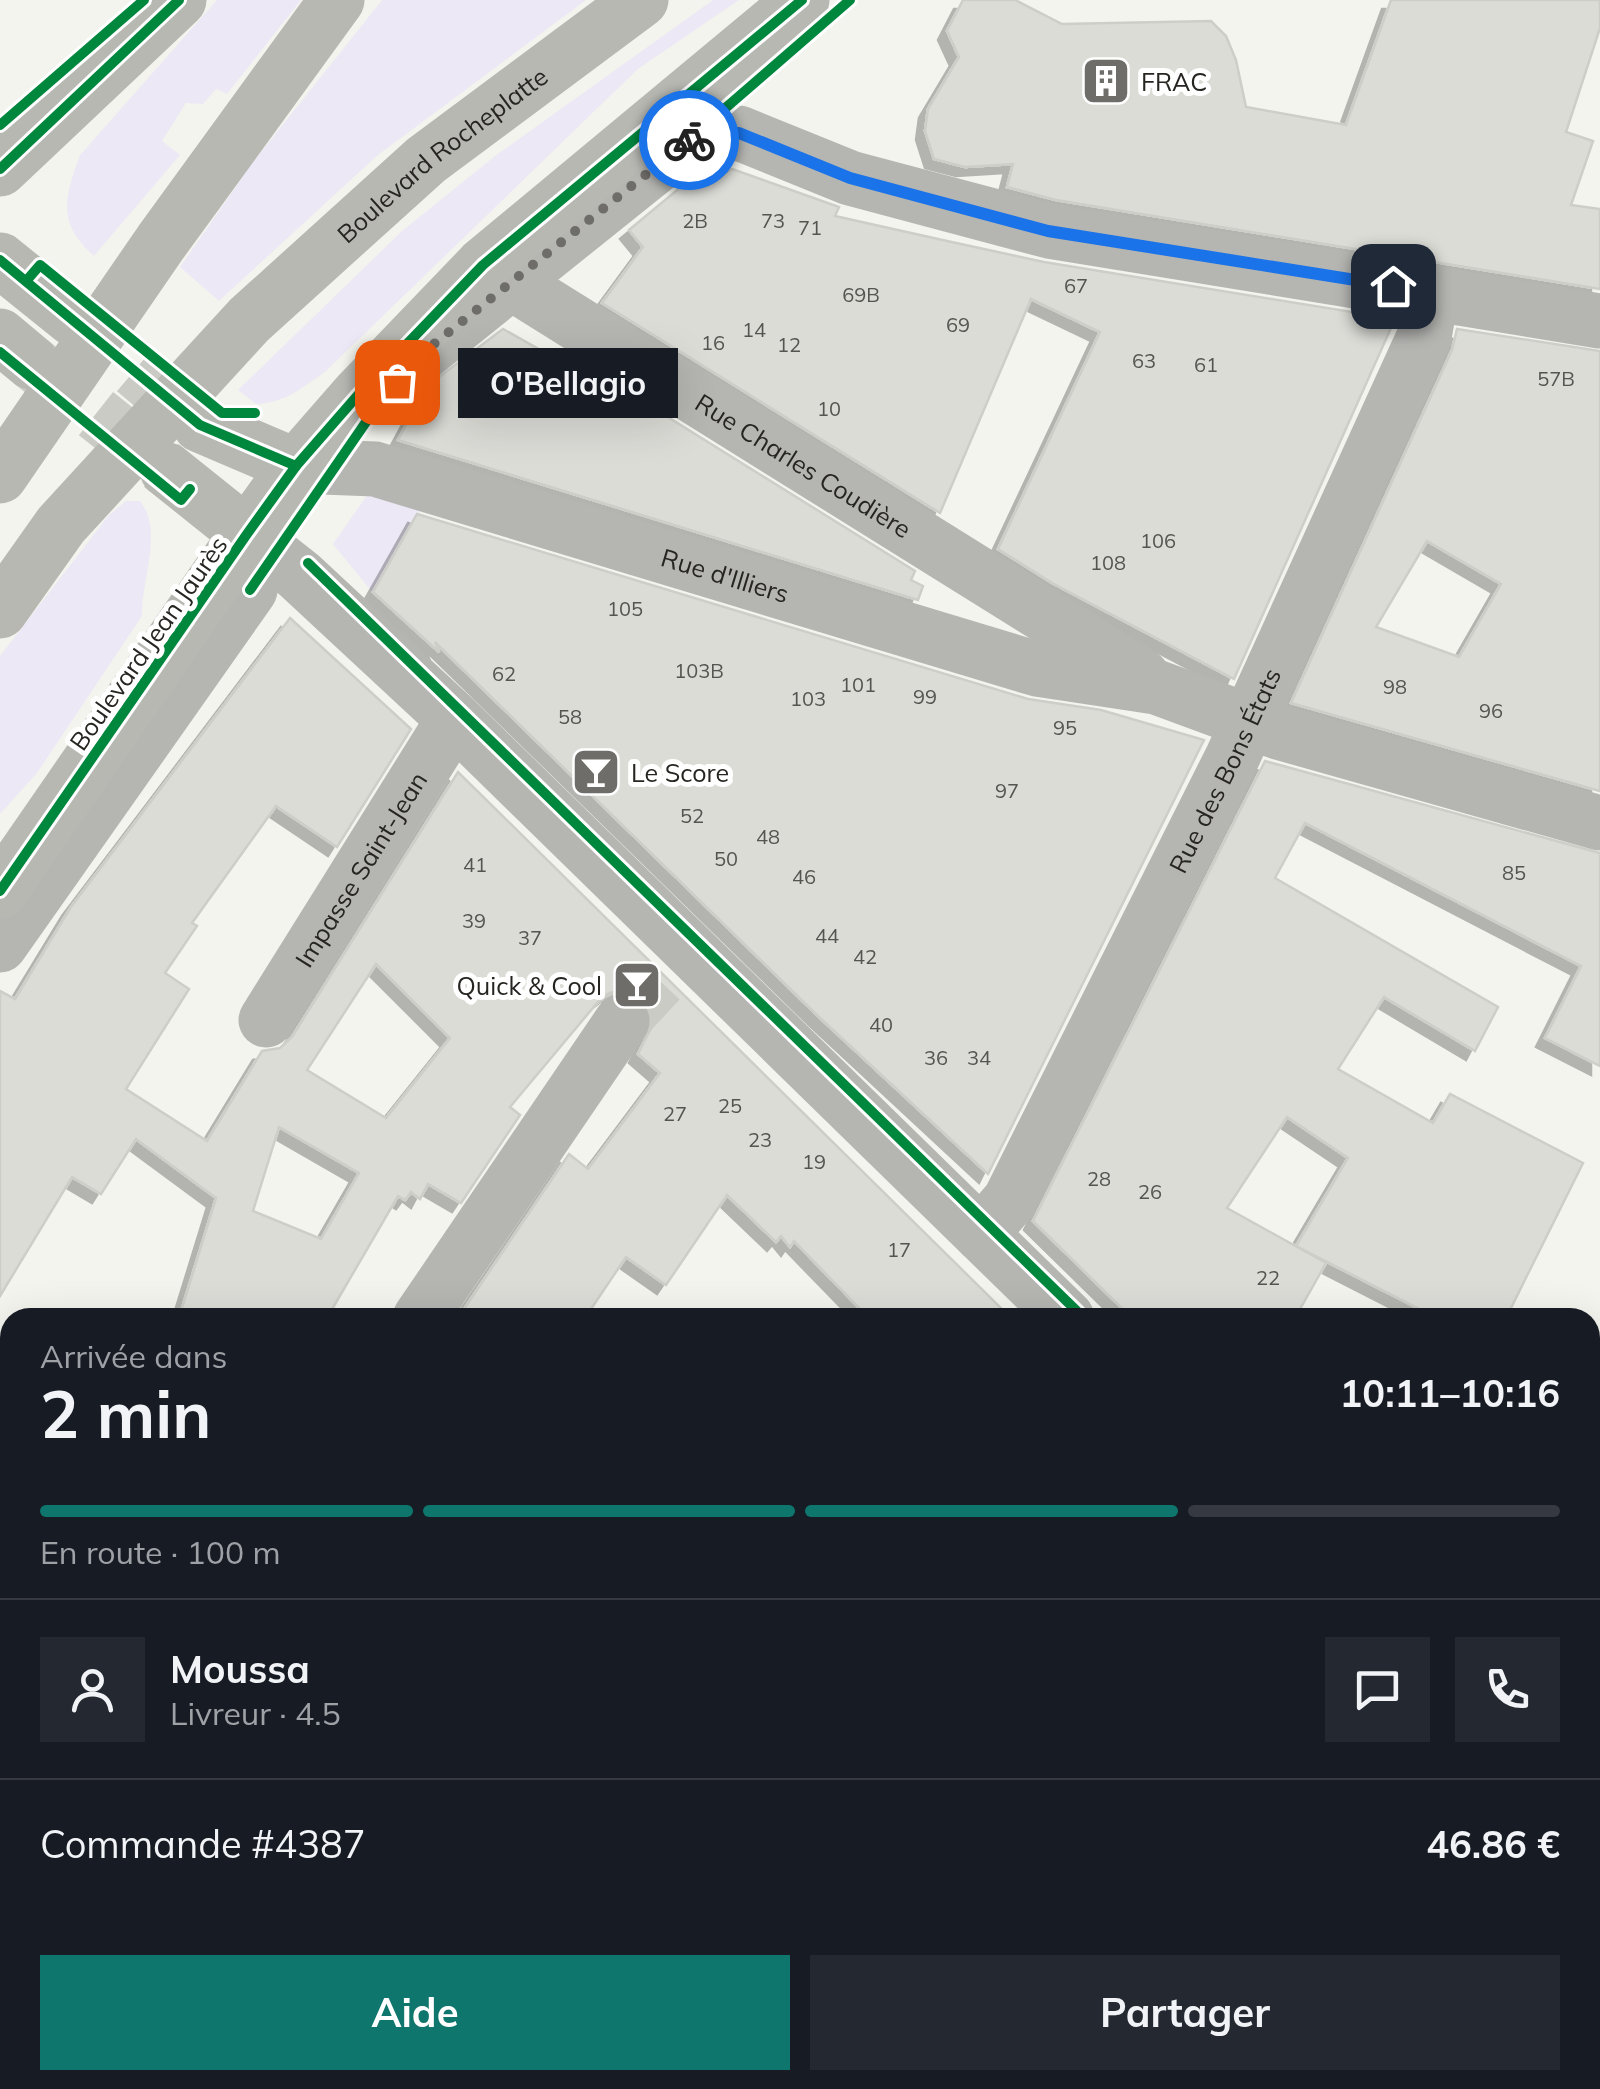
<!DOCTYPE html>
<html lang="fr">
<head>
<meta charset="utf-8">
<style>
	:root { --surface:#171b24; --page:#242831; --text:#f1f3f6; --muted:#9ea1a6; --line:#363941; --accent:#0f766e }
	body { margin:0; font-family:Mulish,sans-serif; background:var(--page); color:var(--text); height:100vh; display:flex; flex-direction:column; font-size:38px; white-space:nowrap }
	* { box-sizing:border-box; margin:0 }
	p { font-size:32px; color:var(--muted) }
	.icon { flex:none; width:55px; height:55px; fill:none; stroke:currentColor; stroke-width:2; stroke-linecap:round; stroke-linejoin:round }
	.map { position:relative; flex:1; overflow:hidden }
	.sheet { position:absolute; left:0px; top:1308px; width:1600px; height:782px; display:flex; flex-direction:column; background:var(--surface); border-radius:30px 30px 0 0; box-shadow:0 10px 40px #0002 }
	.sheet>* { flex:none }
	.pin { position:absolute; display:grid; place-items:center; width:85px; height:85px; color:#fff; margin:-42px; border-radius:20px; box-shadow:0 5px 15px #0006 }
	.courier { position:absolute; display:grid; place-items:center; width:100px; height:100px; margin:-50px; border:8px solid #1a73e8; border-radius:50%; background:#fff; color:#222; box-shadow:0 2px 12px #0007 }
	.bubble { position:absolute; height:70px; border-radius:0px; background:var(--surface); box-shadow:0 10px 40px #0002; font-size:32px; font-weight:700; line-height:70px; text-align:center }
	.head em { font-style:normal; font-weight:700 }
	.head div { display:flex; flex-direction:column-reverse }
	.head { display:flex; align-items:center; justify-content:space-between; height:170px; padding:0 40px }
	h1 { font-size:65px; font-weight:700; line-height:75px }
	.bar { display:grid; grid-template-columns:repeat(4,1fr); gap:15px 10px; align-content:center; height:120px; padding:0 40px }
	.bar i { height:12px; border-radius:8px; background:var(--line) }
	.bar .selected { background:var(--accent) }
	.bar p { grid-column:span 4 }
	.line { display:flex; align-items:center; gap:25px; padding:0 40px; border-top:2px solid var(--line) }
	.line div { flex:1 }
	.round { display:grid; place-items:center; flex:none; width:105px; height:105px; border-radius:0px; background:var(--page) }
	.action { display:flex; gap:20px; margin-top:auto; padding:20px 40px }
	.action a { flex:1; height:115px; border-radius:0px; background:var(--accent); color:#fff; font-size:40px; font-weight:700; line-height:115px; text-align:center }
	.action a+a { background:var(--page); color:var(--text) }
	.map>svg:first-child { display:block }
	.built { fill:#eae9db }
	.green { fill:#ede8f5 }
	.building { fill:#dcdcd7; stroke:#cecec9; stroke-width:2.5; fill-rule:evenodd; filter:url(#shadow) }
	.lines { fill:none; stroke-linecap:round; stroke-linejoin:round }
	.minor-tunnel { stroke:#cbcbc5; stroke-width:55; stroke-dasharray:55 28; stroke-linecap:butt }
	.major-tunnel { stroke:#cbcbc5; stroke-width:55; stroke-dasharray:55 28; stroke-linecap:butt }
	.minor { stroke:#b5b5b2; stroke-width:55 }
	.major { stroke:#b8b8b3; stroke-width:55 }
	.tram { stroke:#b8b8b4; stroke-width:2.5 }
	.cycleway-casing { stroke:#fff; stroke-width:16 }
	.cycleway { stroke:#00873e; stroke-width:10 }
	.done { stroke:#6e6d69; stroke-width:10; stroke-dasharray:0 18 }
	.route { stroke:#1a73e8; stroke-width:12 }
	.labels { text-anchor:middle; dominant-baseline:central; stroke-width:10; stroke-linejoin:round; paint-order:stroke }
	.number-label { font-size:20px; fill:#545450 }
	.poi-label { font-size:25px; fill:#262521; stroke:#fff; text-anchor:start }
	.street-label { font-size:25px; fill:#262521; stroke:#fff }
</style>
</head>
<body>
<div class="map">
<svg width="1600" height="2089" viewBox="0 0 1600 2089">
	<defs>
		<filter id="shadow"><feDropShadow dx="-9" dy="9" stdDeviation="0" flood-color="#0004"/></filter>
	</defs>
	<rect width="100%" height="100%" fill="#f4f4ee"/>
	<path class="built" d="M1590,1675L1600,1678V1878L1590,1877Z"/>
	<g class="green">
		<path d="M217,0H301L227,94L216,89L203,104L186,103L162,141L180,155L94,256C57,223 64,199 80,155Z"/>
		<path d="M382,0H586L378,155L219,301L180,267L253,162Z"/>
		<path d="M713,0H739L638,69L325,372C302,388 285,403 256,404L238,390L402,231L495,156Z"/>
		<path d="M368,494L421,509L372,592L333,544Z"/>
		<path d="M126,501H140C164,531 141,580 142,616L37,773L0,814V656L109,515Z"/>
	</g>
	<g class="building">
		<path d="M963,0H1015L1062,24L1211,21L1226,36L1236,60L1246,107L1346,125L1391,0H1600V28L1566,132L1593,141L1571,205L1600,209V289L1056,200L1007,187L1013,164L965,167L934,159L925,131L928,109L959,57L947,31Z"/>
		<path d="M732,169L839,207L835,216L947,241L1044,262L1395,319L1234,679L1052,583L998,549L1100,332L1031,299L940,513L602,303L643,247L629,230L688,181L705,185Z"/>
		<path d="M503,329L560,361L565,353L915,571L911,580L923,586L918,600L398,440L427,386Z"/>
		<path d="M1457,329L1600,351V791L1291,703L1452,350ZM1427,541L1501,584L1459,657L1376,627Z"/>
		<path d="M417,514L1028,699L1101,710L1204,740L988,1174L818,1016L435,642L439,652L373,592Z"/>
		<path d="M290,618L411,729L337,847L276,806L192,923L197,926L165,973L189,989L126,1089L207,1141L262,1051L280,1048L292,1037L458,772L1011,1318H869L794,1241L790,1247L781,1236L776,1242L727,1195L666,1285L626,1257L585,1318H458L569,1154L588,1169L660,1073L638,1054L653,1024L650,1008L640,996L623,990L609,993L597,1003L510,1107L520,1115L461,1203L428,1184L420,1199L411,1192L405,1200L398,1196L327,1318H179L216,1198L136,1139L101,1194L72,1177L0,1296V991L15,999L71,907ZM376,964L450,1038L386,1118L307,1070ZM279,1127L359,1173L321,1239L253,1211Z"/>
		<path d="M1265,761L1600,853V1066L1545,1038L1581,966L1305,823L1275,878L1498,1007L1475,1051L1384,997L1338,1069L1433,1123L1450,1094L1583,1163L1506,1318H1437L1296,1246L1348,1158L1287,1117L1227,1208L1326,1263L1295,1318H1132L1033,1221Z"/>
	</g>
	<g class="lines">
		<path class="minor-tunnel" d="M622,1021L664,976"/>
		<g class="major-tunnel">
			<path d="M71,317L200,425"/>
			<path d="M31,362L167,470"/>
		</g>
		<g class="minor">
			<path d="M624,149L739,133L850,178L1049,231L1600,321"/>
			<path id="s1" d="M483,265L1142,676"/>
			<path d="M418,357L691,138"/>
			<path id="s2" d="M296,466L375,469L1037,669L1156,687L1278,732L1600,823"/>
			<path d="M247,534L299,575L454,719L1067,1318"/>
			<path d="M0,945L250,590"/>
			<path id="s3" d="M266,1020L454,719"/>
			<path id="s4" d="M981,1234L1010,1200L1233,756L1424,337L1432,292"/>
			<path d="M420,1318L622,1021"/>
			<path d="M1590,1792L1600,1801"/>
			<path d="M1590,1933L1600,1930"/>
			<path d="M36,2089V2080"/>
			<path d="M743,2089L788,2080"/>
		</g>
		<g class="major">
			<path d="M0,169L179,0"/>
			<path d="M0,260L71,317"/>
			<path d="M0,336L31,362"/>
			<path d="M200,425L296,466"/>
			<path d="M167,470L247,534"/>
			<path d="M0,476L161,242L337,0"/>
			<path id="s5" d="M0,611L61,525L249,320L426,160L641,0"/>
			<path d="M0,891L247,534L296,466L358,395L483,265L802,0"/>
		</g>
		<g class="tram">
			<path d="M1590,1873L1600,1871"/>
			<path d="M1590,1894L1600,1892"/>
			<path d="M489,2089L540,2080"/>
			<path d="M590,2089L634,2080"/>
		</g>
		<g class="cycleway-casing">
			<g id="cycleway">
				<path d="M0,125L144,0"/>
				<path d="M692,137L850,0"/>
				<path d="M0,169L179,0"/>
				<path d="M0,260L200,425L296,466"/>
				<path d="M27,280L40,265L222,413H255"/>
				<path d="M0,352L181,500L190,489"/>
				<path d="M308,563L1084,1318"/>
				<path d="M250,590L375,409"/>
				<path d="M0,891L247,534L296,466L358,395L483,265L802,0"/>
			</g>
		</g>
		<use href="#cycleway" class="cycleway"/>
	</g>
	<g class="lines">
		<path class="done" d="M397,382L419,356L689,140"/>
		<path class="route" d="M689,140L739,133L850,178L1048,231L1393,286"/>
	</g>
	<defs>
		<g id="building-square" transform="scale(2.5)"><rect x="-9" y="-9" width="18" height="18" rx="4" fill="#6e6d69" stroke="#fff"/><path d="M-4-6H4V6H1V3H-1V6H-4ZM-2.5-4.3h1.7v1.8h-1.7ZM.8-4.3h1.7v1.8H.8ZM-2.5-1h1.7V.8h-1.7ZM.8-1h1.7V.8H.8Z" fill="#fff"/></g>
		<g id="bar-square" transform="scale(2.5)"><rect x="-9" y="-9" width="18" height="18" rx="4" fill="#6e6d69" stroke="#fff"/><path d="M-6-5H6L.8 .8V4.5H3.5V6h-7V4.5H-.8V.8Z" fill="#fff"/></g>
	</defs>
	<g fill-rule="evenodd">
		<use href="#building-square" x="1106" y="81"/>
		<use href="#bar-square" x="596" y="772"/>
		<use href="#bar-square" x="637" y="985"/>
	</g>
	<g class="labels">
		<g class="number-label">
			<text x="695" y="220">2B</text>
			<text x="773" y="220">73</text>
			<text x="810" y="227">71</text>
			<text x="1076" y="285">67</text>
			<text x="861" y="294">69B</text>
			<text x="958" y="324">69</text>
			<text x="754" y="329">14</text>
			<text x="713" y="342">16</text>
			<text x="789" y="344">12</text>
			<text x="1144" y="360">63</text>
			<text x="1206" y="364">61</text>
			<text x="1556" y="378">57B</text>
			<text x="829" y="408">10</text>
			<text x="1158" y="540">106</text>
			<text x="1108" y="562">108</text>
			<text x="625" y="608">105</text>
			<text x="699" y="670">103B</text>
			<text x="504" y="673">62</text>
			<text x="858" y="684">101</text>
			<text x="1395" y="686">98</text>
			<text x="925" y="696">99</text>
			<text x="808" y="698">103</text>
			<text x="1491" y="710">96</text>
			<text x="570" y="716">58</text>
			<text x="1065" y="727">95</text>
			<text x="1007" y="790">97</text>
			<text x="692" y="815">52</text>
			<text x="768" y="836">48</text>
			<text x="726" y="858">50</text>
			<text x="475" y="864">41</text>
			<text x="1514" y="872">85</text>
			<text x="804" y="876">46</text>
			<text x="474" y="920">39</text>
			<text x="827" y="935">44</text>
			<text x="530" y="937">37</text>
			<text x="865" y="956">42</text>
			<text x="881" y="1024">40</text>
			<text x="936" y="1057">36</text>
			<text x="979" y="1057">34</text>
			<text x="730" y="1105">25</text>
			<text x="675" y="1113">27</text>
			<text x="760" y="1139">23</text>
			<text x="814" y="1161">19</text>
			<text x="1099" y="1178">28</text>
			<text x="1150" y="1191">26</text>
			<text x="899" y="1249">17</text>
			<text x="1268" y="1277">22</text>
		</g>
		<g class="poi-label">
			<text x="1141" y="81">FRAC</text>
			<text x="631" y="772">Le Score</text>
			<text x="602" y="985" text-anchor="end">Quick &amp; Cool</text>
		</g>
		<g class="street-label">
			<text stroke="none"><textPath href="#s5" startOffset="638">Boulevard Rocheplatte</textPath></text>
			<text stroke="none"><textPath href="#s1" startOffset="378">Rue Charles Coudière</textPath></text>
			<text stroke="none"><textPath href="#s2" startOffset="445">Rue d'Illiers</textPath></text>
			<text transform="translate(148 643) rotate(-55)">Boulevard Jean Jaurès</text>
			<text stroke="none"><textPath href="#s4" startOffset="525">Rue des Bons États</textPath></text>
			<text stroke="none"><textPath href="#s3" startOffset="178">Impasse Saint-Jean</textPath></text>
		</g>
	</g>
</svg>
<div class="pin" style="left:397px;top:382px;background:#ea580c"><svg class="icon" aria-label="bag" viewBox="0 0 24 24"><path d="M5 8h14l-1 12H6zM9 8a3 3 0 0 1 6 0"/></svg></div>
<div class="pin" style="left:1393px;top:286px;background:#1f2937"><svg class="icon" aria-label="home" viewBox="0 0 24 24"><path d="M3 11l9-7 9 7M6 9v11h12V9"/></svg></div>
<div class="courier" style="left:689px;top:140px"><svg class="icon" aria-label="bike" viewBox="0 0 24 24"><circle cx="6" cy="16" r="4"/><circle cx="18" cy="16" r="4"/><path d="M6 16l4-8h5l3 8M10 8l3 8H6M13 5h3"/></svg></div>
<div class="bubble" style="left:458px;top:348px;width:220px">O'Bellagio</div>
<section class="sheet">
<div class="head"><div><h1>2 min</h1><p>Arrivée dans</p></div><em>10:11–10:16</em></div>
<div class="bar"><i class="selected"></i><i class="selected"></i><i class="selected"></i><i></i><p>En route · 100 m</p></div>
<div class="line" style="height:180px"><a class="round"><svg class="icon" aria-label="person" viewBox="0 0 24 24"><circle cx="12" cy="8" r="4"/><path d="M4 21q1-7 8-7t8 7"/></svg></a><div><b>Moussa</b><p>Livreur · 4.5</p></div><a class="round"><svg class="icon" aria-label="chat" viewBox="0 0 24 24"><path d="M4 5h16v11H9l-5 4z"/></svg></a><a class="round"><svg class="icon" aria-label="phone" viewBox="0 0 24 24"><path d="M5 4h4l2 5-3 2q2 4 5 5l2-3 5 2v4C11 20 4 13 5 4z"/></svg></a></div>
<div class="line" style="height:130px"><div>Commande #4387</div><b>46.86 €</b></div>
<div class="action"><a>Aide</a><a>Partager</a></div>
</section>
</div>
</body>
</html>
